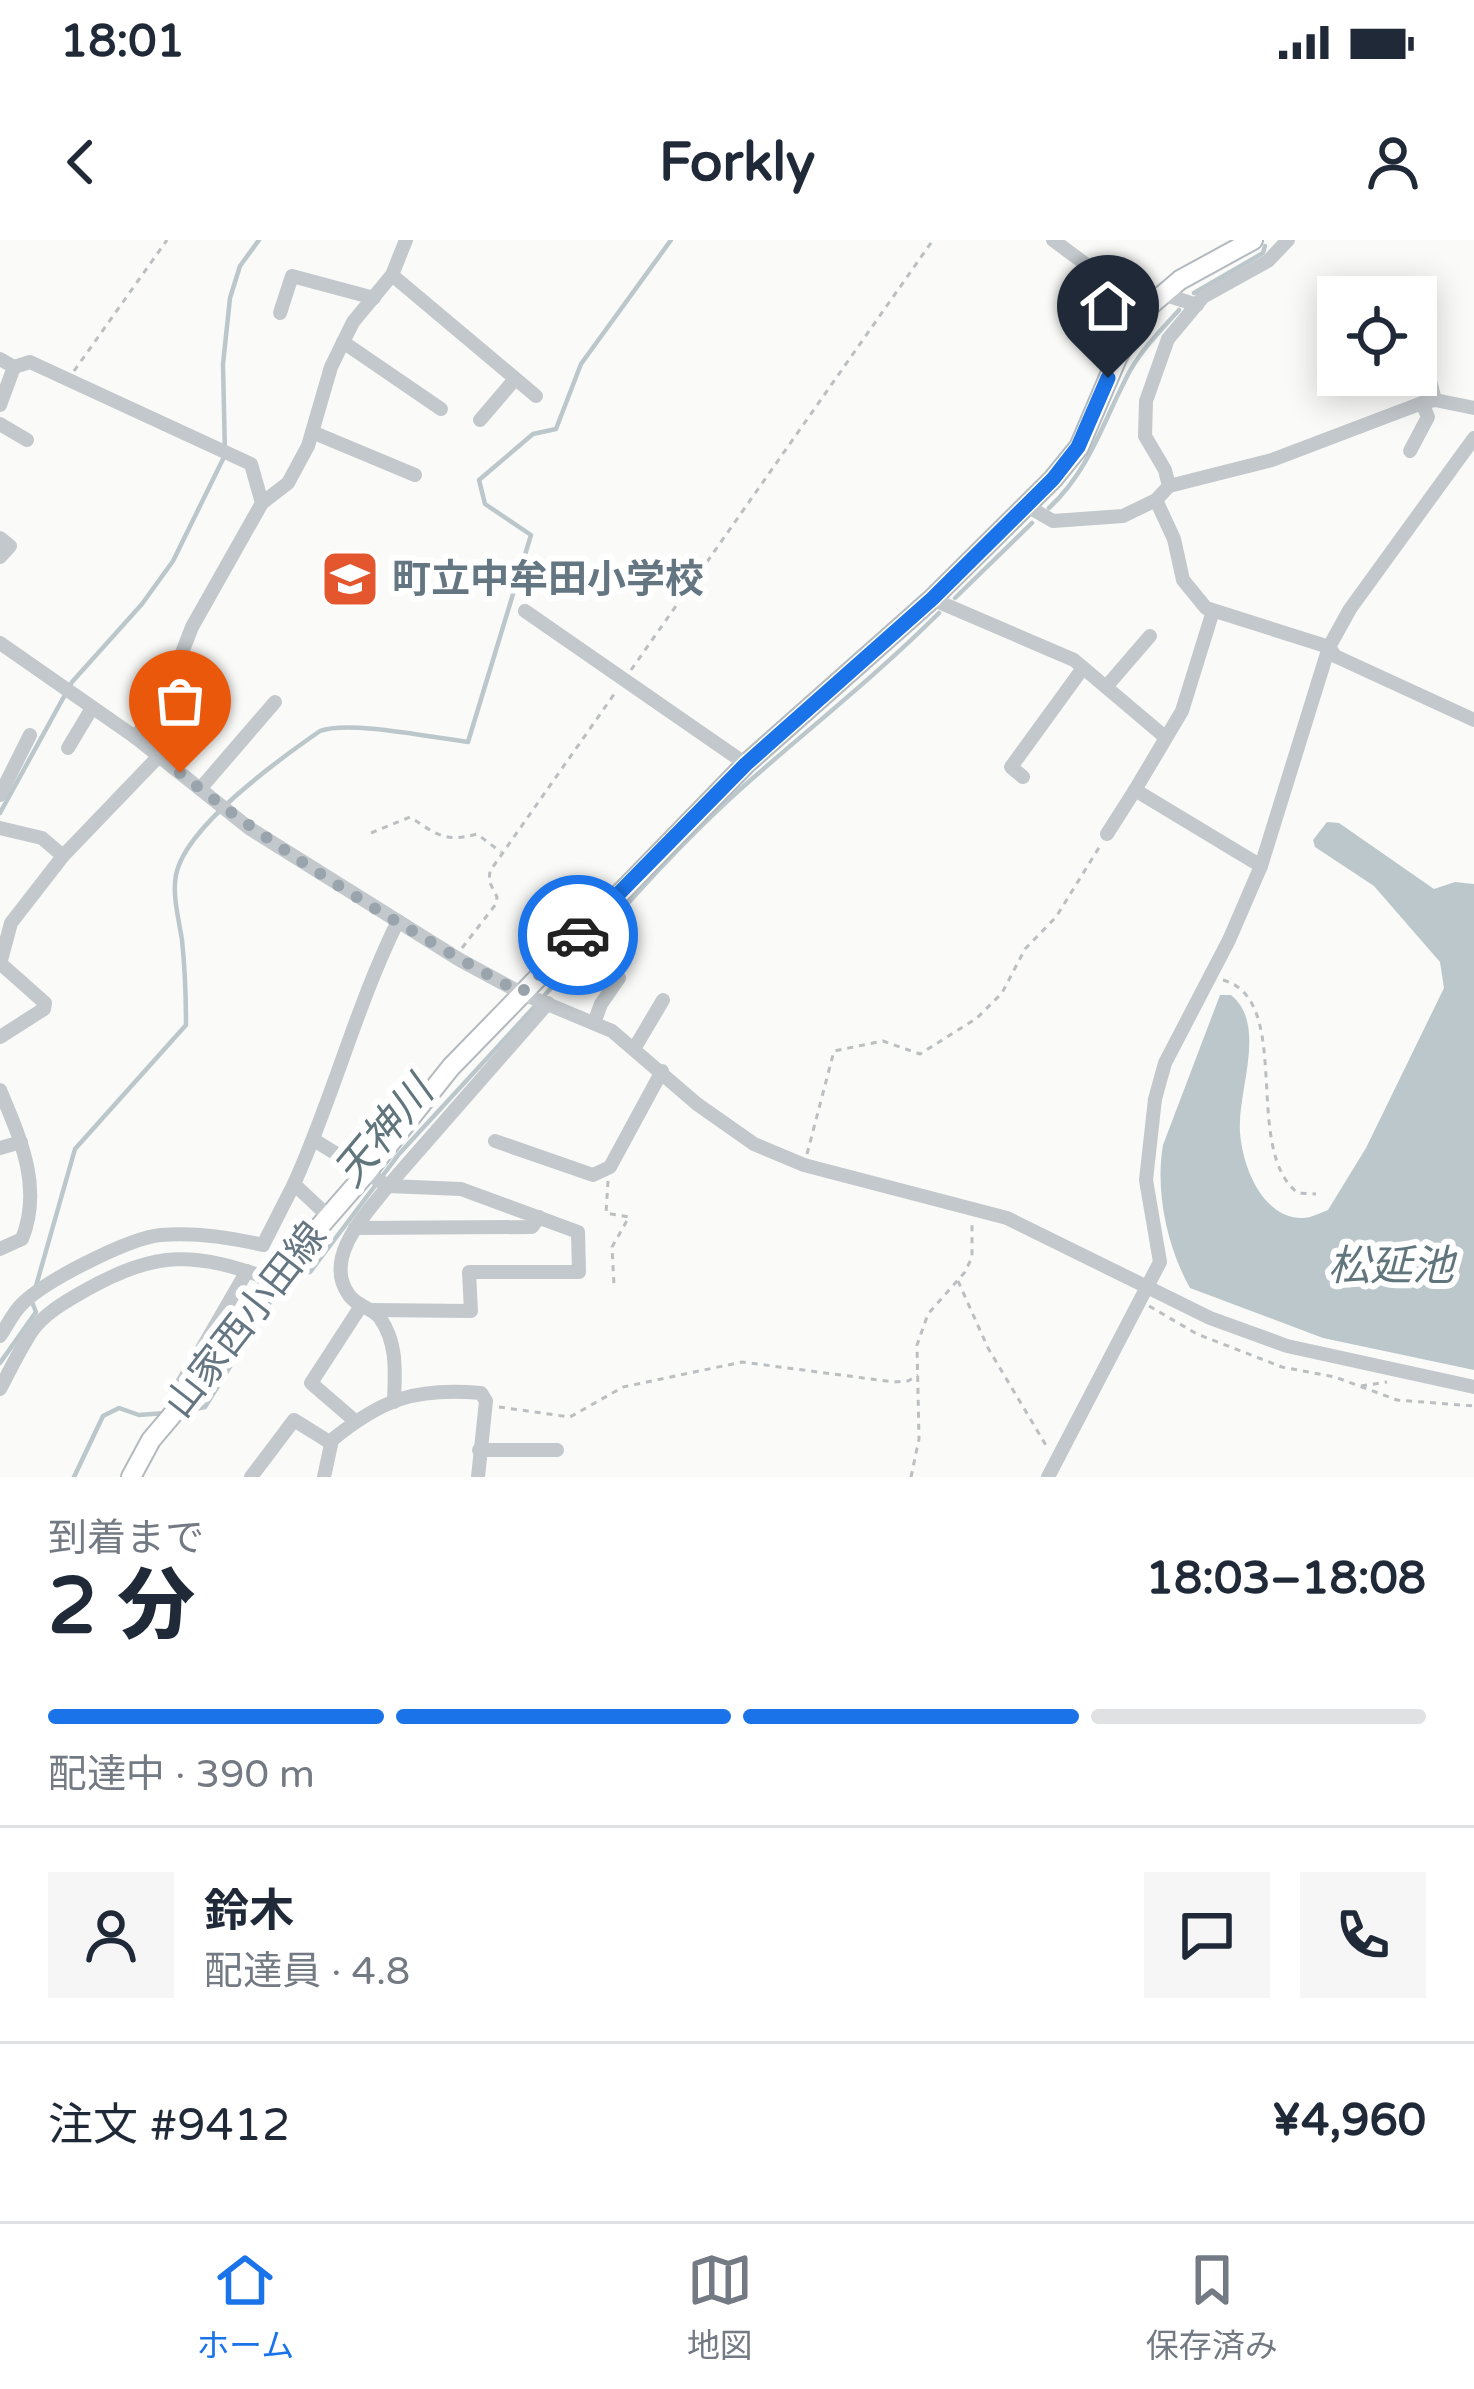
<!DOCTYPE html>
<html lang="ja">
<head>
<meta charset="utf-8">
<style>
	:root { --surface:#fff; --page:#f6f6f7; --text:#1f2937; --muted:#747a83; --line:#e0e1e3; --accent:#1a73e8 }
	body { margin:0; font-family:"Varela Round","Noto Sans JP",sans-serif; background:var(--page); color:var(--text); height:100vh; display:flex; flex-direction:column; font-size:45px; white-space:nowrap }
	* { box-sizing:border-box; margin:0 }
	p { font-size:39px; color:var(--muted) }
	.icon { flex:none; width:66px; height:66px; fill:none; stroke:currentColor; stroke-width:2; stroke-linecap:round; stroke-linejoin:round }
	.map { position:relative; height:1237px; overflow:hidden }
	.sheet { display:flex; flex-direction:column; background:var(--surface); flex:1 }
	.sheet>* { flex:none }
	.buttons { position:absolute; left:1317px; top:36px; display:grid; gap:24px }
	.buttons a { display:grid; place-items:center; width:120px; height:120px; border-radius:0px; background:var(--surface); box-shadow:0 6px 30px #0003; font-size:60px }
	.pin { position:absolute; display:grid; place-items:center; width:102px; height:102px; color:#fff; margin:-123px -51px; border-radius:50% 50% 50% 0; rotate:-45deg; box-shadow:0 0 12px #0007 }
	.pin .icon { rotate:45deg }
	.courier { position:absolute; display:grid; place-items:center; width:120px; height:120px; margin:-60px; border:9px solid #1a73e8; border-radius:50%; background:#fff; color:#222; box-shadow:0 3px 15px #0007 }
	.overview em { font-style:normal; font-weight:800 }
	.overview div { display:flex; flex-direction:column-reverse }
	.overview { display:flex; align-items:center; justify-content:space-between; height:204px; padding:0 48px }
	h1 { font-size:78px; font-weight:800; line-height:90px }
	.bar { display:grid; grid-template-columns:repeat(4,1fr); gap:18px 12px; align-content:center; height:144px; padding:0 48px }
	.bar i { height:15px; border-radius:9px; background:var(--line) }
	.bar .active { background:var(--accent) }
	.bar p { grid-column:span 4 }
	.line { display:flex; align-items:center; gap:30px; padding:0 48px; border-top:3px solid var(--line) }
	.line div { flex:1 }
	.round { display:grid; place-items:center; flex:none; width:126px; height:126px; border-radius:0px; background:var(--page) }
	.status { display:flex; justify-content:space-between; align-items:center; height:84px; padding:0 60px; background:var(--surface); direction:ltr }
	.status svg { height:33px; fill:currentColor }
	header { display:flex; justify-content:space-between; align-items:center; height:156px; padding:0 48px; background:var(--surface); font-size:54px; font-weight:800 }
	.tabs { display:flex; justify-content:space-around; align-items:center; height:168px; border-top:3px solid var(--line); background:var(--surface); font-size:33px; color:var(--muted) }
	.tabs a { display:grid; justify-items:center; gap:6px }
	.tabs .active { color:var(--accent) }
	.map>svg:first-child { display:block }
	.water { fill:#bbc7cb }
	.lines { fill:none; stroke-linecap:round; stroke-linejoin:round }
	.stream { stroke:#bbc7cb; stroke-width:4.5 }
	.secondary-casing { stroke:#b3babf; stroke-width:22 }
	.path { stroke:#bbbfc2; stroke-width:3; stroke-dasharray:6 6; stroke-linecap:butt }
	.minor { stroke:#c3c8cc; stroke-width:14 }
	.secondary { stroke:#fff; stroke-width:18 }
	.done { stroke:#99a4ac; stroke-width:12; stroke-dasharray:0 21.6 }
	.route { stroke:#1a73e8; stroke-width:15 }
	.labels { text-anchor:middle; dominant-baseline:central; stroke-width:12; stroke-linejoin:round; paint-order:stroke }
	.poi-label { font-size:39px; font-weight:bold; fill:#657683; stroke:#fff; text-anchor:start }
	.street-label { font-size:39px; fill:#657683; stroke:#fff }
	.water-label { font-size:42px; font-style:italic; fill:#60757c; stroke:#fff }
</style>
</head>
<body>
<div class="status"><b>18:01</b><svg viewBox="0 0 49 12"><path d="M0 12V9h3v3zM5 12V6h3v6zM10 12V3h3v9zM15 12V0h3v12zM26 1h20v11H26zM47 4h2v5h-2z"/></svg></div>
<header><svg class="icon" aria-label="back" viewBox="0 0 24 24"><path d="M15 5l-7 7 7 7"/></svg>Forkly<svg class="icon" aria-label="person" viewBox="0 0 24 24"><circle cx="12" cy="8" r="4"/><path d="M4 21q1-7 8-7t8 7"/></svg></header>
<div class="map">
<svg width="1474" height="1237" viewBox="0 0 1474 1237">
	<rect width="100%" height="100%" fill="#fafaf8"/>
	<path class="water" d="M1327,582L1339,583L1434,649L1455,642L1474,644V1130L1323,1098L1190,1048C1167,1007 1155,951 1163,905L1220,755H1231C1268,785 1237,851 1240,892C1242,924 1261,977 1301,978C1309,979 1320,973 1328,970L1366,908L1444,748L1440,722L1374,646L1315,607L1313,600Z"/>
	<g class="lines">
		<g class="stream">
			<path d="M1194,53L1263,13L1265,6"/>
			<path d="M1049,268C1091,229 1104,178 1131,129C1144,107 1162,89 1179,70"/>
			<path d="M955,358L1032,283"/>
			<path d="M0,573L72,442L142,364L173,321L225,215L223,124L230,58L240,26L259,0"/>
			<path d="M543,757C611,683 677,604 753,538C816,483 880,432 939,373"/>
			<path d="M288,1035L310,1032L399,914L536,765"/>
			<path d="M36,1046L75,909L186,785C186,756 185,729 182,700C179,680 172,655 176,635C185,587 281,518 320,491C349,480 434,498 468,502L531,295L485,264L479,240L533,194L556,189L581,124L671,0"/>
			<path d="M0,1123L36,1072L32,1062"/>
			<path d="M182,1172L205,1167L281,1044"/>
			<path d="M74,1237L103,1176L119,1168L139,1175L165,1173"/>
		</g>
		<g class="secondary-casing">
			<path id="secondary" d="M131,1237L151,1200L189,1155L273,1040L368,931L451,827L746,524L932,359L1053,239L1079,207L1118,116L1146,69L1180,40L1253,0"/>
		</g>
		<g class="path">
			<path d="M74,131L167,0"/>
			<path d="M631,430L933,0"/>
			<path d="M371,593L410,577C436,594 445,603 477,594L501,612"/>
			<path d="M462,708L496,664L497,657L489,641L490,631L615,453"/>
			<path d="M1223,740C1295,760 1241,910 1298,953L1316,954"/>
			<path d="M807,914L834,811L883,801L920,814L977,778L1002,753L1025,709L1056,677L1100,606"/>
			<path d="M608,941L606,973L629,977L612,1007L614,1045"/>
			<path d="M958,1041L988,1108L1047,1207"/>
			<path d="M1149,1066L1197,1094L1282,1127L1335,1137L1397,1160L1474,1166"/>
			<path d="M1361,1146L1387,1142"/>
			<path d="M499,1167L570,1177L623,1147L742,1122L894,1142L908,1141L918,1135"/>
			<path d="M911,1237L919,1199L917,1105L928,1074L965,1032L972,1017V981"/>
		</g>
		<g class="minor">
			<path d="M1053,0L1146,69"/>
			<path d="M392,35L536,156"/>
			<path d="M1163,54L1197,65"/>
			<path d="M280,73L292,36L374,58"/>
			<path d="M343,102L441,169"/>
			<path d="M1427,103L1422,110L1435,160"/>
			<path d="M0,119L14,127L0,165"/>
			<path d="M14,127L30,122L251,224L262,263"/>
			<path d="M480,180L515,139"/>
			<path d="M0,184L27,200"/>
			<path d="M312,192L415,235"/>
			<path d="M1410,211L1428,177L1422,163"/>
			<path d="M1169,246L1165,230L1145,196L1146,161L1168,99L1203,57L1268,21L1288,0"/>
			<path d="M1156,260L1174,299L1183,340L1206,368L1329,407L1335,416L1474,480"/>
			<path d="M1027,266L1053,281L1123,276L1156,260L1169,246L1272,220L1422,163L1435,160L1474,168"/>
			<path d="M0,298L10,306L0,317"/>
			<path d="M932,359L1074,420L1165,497"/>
			<path d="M525,371L746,524"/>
			<path d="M1213,371L1182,471L1135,550L1261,626"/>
			<path d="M0,403L135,497L249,588L460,720L521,753L612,791L697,864L754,904L804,925L1007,978L1210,1078L1287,1106L1474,1147"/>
			<path d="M1106,447L1150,396"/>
			<path d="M135,497L162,464L192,387L262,263L288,243L308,206L331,127L353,82L392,35L406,0"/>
			<path d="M68,508L92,468"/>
			<path d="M1023,537L1011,527L1083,428"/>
			<path d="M200,549L275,462"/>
			<path d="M0,555L30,495"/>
			<path d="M0,588L42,598L63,616L11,683L0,724"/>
			<path d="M1107,594L1135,550"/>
			<path d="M63,616L159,516"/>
			<path d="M594,783L601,764L619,738"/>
			<path d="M0,797L44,769L45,763L1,724"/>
			<path d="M634,809L663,760"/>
			<path d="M0,850C20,898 43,947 22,999L0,1009"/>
			<path d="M314,900L388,946C366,974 322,1018 349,1055C357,1067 372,1067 380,1078C398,1104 395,1132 394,1162"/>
			<path d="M495,901L593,935L610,927L662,831"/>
			<path d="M0,908L21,902"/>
			<path d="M388,946L548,763"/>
			<path d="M328,976L294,944C333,858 356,766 398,681"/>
			<path d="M355,988L532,987L539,977"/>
			<path d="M371,1070L471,1071L469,1032H579L578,992L461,949L388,946"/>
			<path d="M0,1096C7,1086 13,1073 21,1065C44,1041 129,998 161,995C196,992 229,997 263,1005L294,944"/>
			<path d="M0,1149C10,1130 20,1109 32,1091C45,1073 65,1062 84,1051C159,1009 194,1012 273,1040"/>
			<path d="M181,1165L178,1150L247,1031"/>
			<path d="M355,1181L311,1143L361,1066"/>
			<path d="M479,1210H557"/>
			<path d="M251,1237L294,1180L331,1203"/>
			<path d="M324,1237L332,1200C382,1159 416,1147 481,1153L486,1161L478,1237"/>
			<path d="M1048,1237L1160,1022L1146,940L1155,859L1165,823L1229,700L1261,626L1329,407L1350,369L1474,198"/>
		</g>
		<use href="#secondary" class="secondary"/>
	</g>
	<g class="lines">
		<path class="done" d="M180,533C285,617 403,688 521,753L578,695"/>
		<path class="route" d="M578,695L746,524L932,359L1053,239L1078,207L1108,138"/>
	</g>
	<defs>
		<g id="school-square" transform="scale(3)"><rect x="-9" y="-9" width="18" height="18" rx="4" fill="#e4572e" stroke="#fff"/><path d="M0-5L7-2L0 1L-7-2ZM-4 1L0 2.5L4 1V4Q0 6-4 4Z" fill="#fff"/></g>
	</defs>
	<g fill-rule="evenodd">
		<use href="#school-square" x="350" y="339"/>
	</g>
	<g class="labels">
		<g class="poi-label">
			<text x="392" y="339">町立中牟田小学校</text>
		</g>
		<g class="street-label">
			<text transform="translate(246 1080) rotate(-52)">山家西小田線</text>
		</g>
		<g class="water-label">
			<text transform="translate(384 892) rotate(-50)">天神川</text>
			<text x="1391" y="1026">松延池</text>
		</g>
	</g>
</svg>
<div class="buttons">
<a><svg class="icon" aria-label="locate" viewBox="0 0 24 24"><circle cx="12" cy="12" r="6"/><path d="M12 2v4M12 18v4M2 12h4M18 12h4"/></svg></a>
</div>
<div class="pin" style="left:180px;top:533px;background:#ea580c"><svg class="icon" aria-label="bag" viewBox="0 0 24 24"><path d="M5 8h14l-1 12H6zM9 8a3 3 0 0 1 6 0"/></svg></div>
<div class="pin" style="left:1108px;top:138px;background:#1f2937"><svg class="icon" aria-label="home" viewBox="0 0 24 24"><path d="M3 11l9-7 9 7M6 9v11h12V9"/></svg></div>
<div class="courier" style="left:578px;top:695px"><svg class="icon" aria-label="car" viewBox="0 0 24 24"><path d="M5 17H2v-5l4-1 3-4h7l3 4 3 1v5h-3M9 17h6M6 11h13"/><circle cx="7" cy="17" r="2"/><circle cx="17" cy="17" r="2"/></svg></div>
</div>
<section class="sheet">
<div class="overview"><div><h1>2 分</h1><p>到着まで</p></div><em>18:03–18:08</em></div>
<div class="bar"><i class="active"></i><i class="active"></i><i class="active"></i><i></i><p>配達中 · 390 m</p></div>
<div class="line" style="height:216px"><a class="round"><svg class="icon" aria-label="person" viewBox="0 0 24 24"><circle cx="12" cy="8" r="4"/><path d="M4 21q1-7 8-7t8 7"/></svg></a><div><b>鈴木</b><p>配達員 · 4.8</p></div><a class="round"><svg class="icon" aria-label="chat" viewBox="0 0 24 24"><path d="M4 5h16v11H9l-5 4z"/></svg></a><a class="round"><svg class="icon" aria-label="phone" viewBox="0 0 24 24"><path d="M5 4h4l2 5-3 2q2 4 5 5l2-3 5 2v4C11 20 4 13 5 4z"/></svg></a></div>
<div class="line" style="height:156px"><div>注文 #9412</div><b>¥4,960</b></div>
</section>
<nav class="tabs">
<a class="active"><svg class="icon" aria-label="home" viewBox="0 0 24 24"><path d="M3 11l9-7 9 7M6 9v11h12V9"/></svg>ホーム</a>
<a><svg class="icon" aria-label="map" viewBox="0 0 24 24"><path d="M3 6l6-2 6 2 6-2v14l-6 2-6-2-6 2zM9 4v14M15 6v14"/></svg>地図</a>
<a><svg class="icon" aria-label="saved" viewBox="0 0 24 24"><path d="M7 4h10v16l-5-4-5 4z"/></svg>保存済み</a>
</nav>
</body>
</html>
